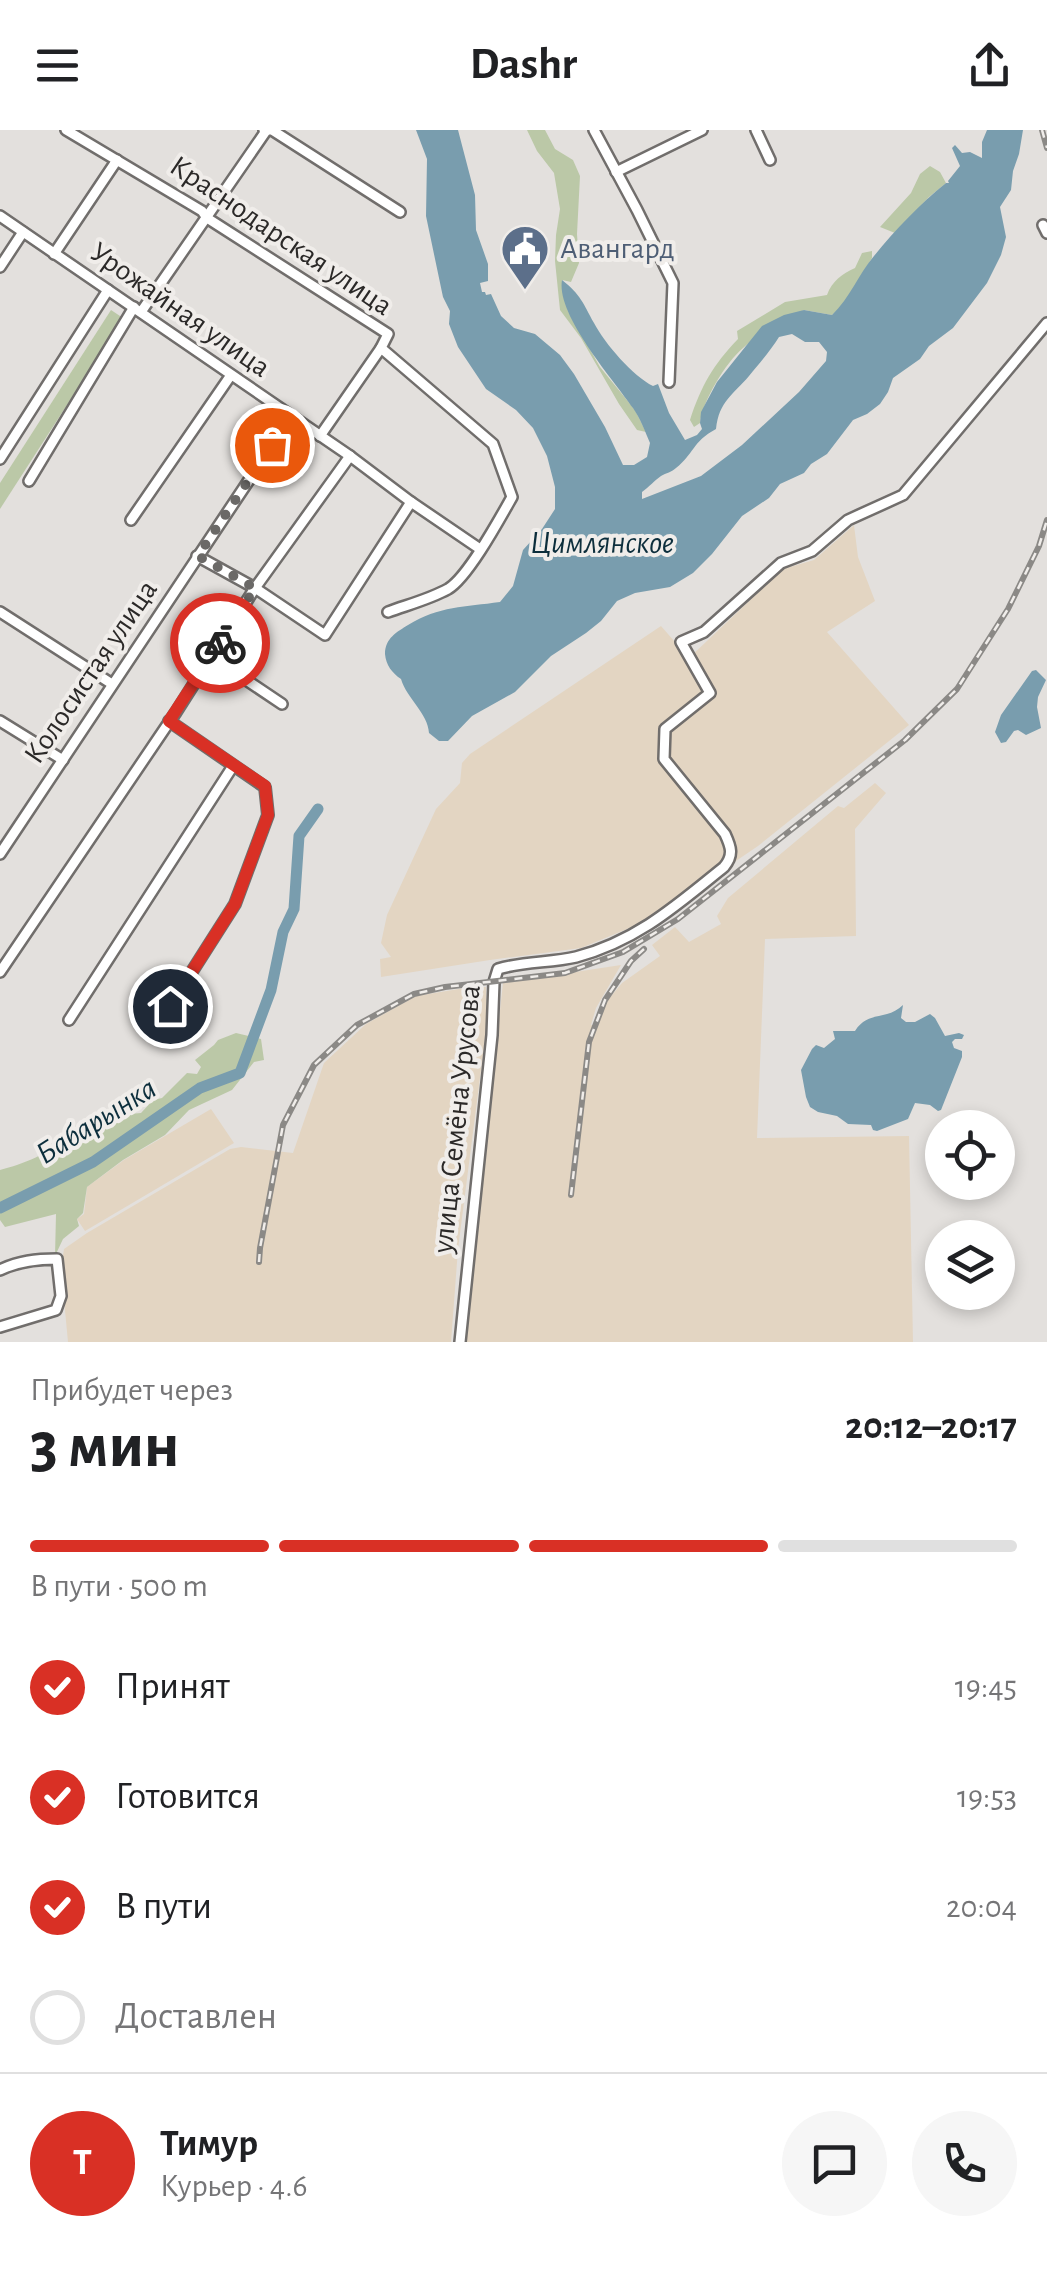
<!DOCTYPE html>
<html lang="ru">
<head>
<meta charset="utf-8">
<style>
	:root { --surface:#fff; --page:#f6f6f6; --text:#202124; --muted:#757577; --line:#e0e0e0; --accent:#d93025 }
	body { margin:0; font-family:"Alegreya Sans",sans-serif; background:var(--page); color:var(--text); height:100vh; display:flex; flex-direction:column; font-size:38px; white-space:nowrap }
	* { box-sizing:border-box; margin:0 }
	p { font-size:32px; color:var(--muted) }
	.icon { flex:none; width:55px; height:55px; fill:none; stroke:currentColor; stroke-width:2; stroke-linecap:round; stroke-linejoin:round }
	.map { position:relative; height:1212px; overflow:hidden }
	.details { display:flex; flex-direction:column; background:var(--surface); flex:1 }
	.details>* { flex:none }
	.tools { position:absolute; left:925px; top:980px; display:grid; gap:20px }
	.tools a { display:grid; place-items:center; width:90px; height:90px; border-radius:50%; background:var(--surface); box-shadow:0 5px 15px #0003; font-size:50px }
	.pin { position:absolute; display:grid; place-items:center; width:85px; height:85px; color:#fff; margin:-42px; border:5px solid #fff; border-radius:50%; box-shadow:0 2px 10px #0007 }
	.courier { position:absolute; display:grid; place-items:center; width:100px; height:100px; margin:-50px; border:8px solid #d93025; border-radius:50%; background:#fff; color:#222; box-shadow:0 2px 12px #0007 }
	.head em { font-style:normal; font-weight:700 }
	.head div { display:flex; flex-direction:column-reverse }
	.head { display:flex; align-items:center; justify-content:space-between; height:170px; padding:0 30px }
	h1 { font-size:65px; font-weight:700; line-height:75px }
	.bar { display:grid; grid-template-columns:repeat(4,1fr); gap:15px 10px; align-content:center; height:120px; padding:0 30px }
	.bar i { height:12px; border-radius:8px; background:var(--line) }
	.bar .active { background:var(--accent) }
	.bar p { grid-column:span 4 }
	.line { display:flex; align-items:center; gap:25px; padding:0 30px; border-top:2px solid var(--line) }
	.line div { flex:1 }
	.round { display:grid; place-items:center; flex:none; width:105px; height:105px; border-radius:52px; background:var(--page) }
	ol { padding:0 30px; list-style:none }
	li { display:flex; align-items:center; gap:30px; height:110px }
	li p { margin-inline-start:auto }
	li .icon { padding:10px; border-radius:50%; background:var(--accent); color:#fff; stroke-width:4 }
	li:last-child { color:var(--muted) }
	li i { width:55px; height:55px; border:5px solid var(--line); border-radius:50% }
	header { display:flex; justify-content:space-between; align-items:center; height:130px; padding:0 30px; background:var(--surface); font-size:45px; font-weight:700 }
	.map>svg:first-child { display:block }
	.industrial { fill:#e3d5c2 }
	.green { fill:#bbc8a7 }
	.water { fill:#799dae; fill-rule:evenodd }
	.lines { fill:none; stroke-linecap:round; stroke-linejoin:round }
	.river { stroke:#799dae; stroke-width:11 }
	.minor-casing { stroke:#716e6c; stroke-width:14 }
	.minor { stroke:#fff; stroke-width:9 }
	.rail-casing { stroke:#8b8986; stroke-width:6 }
	.rail { stroke:#f0edea; stroke-width:2.5; stroke-dasharray:8; stroke-linecap:butt }
	.done { stroke:#6b6967; stroke-width:10; stroke-dasharray:0 18 }
	.route { stroke:#d93025; stroke-width:12 }
	.labels { text-anchor:middle; dominant-baseline:central; stroke-width:8; stroke-linejoin:round; paint-order:stroke }
	.street-label { font-size:30px; fill:#2b2928; stroke:#f0edea }
	.service-label { font-size:30px; fill:#4e5e75; stroke:#f0edea; text-anchor:start }
	.water-label { font-size:32px; font-style:italic; fill:#0c2e3c; stroke:#f0edea }
</style>
</head>
<body>
<header><svg class="icon" aria-label="menu" viewBox="0 0 24 24"><path d="M4 6h16M4 12h16M4 18h16"/></svg>Dashr<svg class="icon" aria-label="share" viewBox="0 0 24 24"><path d="M12 15V3M7 8l5-5 5 5M5 13v7h14v-7"/></svg></header>
<div class="map">
<svg width="1047" height="1212" viewBox="0 0 1047 1212">
	<rect width="100%" height="100%" fill="#e3e0dd"/>
	<g class="industrial">
		<path d="M854,395L858,427L875,471L827,502L909,595L758,716L649,790L581,818L490,830L381,847L380,829L391,827L381,813L387,785L436,679L460,653L462,633L470,624L661,496L689,528L783,439L814,430Z"/>
		<path d="M875,653L886,663L855,699L856,806L765,809L757,1008L909,1006L913,1212H464L503,853L621,835L596,878L591,895L597,896L607,871L622,853L660,826L652,815L675,797L689,812L721,794L717,786L728,768L838,676L844,678Z"/>
		<path d="M471,857H486L487,893L458,1119L451,1212H68L61,1138L64,1119L87,1103L230,1019L241,1017L293,1023L324,933L366,894L416,866Z"/>
		<path d="M211,979L234,1013L85,1101L77,1089L84,1084L87,1057L124,1030Z"/>
	</g>
	<g class="green">
		<path d="M527,0H545L555,19L573,30L580,46L577,104L579,133L571,152L562,150L568,181L600,237L635,280L646,302L637,300L619,274L581,208L560,180L555,131L556,105L560,79L554,43L537,21Z"/>
		<path d="M930,36L940,42L946,53L929,67L895,103L880,97L911,63L920,44Z"/>
		<path d="M872,121V128L843,175L832,185L804,180C784,192 760,203 743,218C726,232 702,272 700,293L694,297L690,290C701,256 713,235 738,209L737,201L785,172L827,165C832,151 842,144 855,138L862,123Z"/>
		<path d="M111,180L123,188L0,379V353Z"/>
		<path d="M236,903L261,909L264,930L254,932L232,960L189,980L165,1005L123,1030L87,1057L83,1083L77,1089L79,1096L63,1109L55,1126L56,1084L5,1097L0,1090V1040C23,1034 50,1024 67,1006L77,1008C96,995 119,984 141,983L153,970L162,968L187,943L197,944L201,937L195,930L214,915L218,910Z"/>
	</g>
	<g class="water">
		<path d="M416,0H458L475,65L476,100L488,134V151L480,153L482,162H485L486,165L491,164L501,186L514,198L535,204L560,225L574,244L605,297L623,335H634L647,327L650,313C645,301 640,288 633,278C613,249 556,185 562,150C581,165 583,173 594,193C605,214 633,246 653,256L658,254L669,283L685,310L697,305L702,299L700,293L701,282L717,252L762,196L784,185L804,180L832,185C850,168 858,145 874,126C895,100 920,74 946,53H949L948,51L960,36L952,18L955,15L962,23L970,22L982,28V12L987,0H1023L1019,24L1013,41L1011,60L1000,77L1006,107L1001,125L987,153L953,198L929,216L920,229L893,248L888,262L880,274L867,284L853,290L827,324L811,334L804,343L780,354L769,368L742,386L712,424L693,443L670,457L635,463L617,471L601,491L586,503L551,526L515,562L472,586L448,611H439L429,603C428,583 407,569 401,549C392,543 386,535 385,524C385,508 397,502 408,495C439,476 465,477 500,472L513,456L523,420L542,399L555,379V357L547,326L533,298L516,280L486,259L458,217L449,194L450,181L443,167L426,86L427,29ZM792,204L805,212H819L827,222L826,231L799,262L742,315L701,346L642,369V362C649,357 655,350 661,346C666,343 672,342 676,338C694,324 692,312 716,299C719,271 733,265 749,246C759,234 771,220 779,207Z"/>
		<path d="M1036,540L1046,550L1038,567L1037,577L1041,598L1026,605L1018,600L1014,601L1006,612L1001,613L995,602L1001,585L1032,541Z"/>
		<path d="M903,875L901,888L906,892H915L930,884L935,888L945,906L959,903L964,905L962,909H955L952,912L954,918L962,921V927L941,980L938,981L930,975L915,973L908,989L877,1001L873,1000L871,995L848,994L837,986L818,982L810,977L806,967L801,940L812,919L816,915L824,918L835,909L833,901H855C868,880 887,891 903,875Z"/>
	</g>
	<g class="lines">
		<path class="river" d="M0,1078L93,1032L200,958L240,943L271,860L283,802L294,779L299,706L318,679"/>
		<g class="minor-casing">
			<g id="minor">
				<path d="M66,0L202,81L207,88L388,204L381,218L493,314L512,367C499,390 468,447 448,459C430,469 407,475 388,482"/>
				<path d="M267,0H272L400,82"/>
				<path d="M594,0L637,80L673,153L669,252"/>
				<path d="M756,0L770,30"/>
				<path d="M616,42L702,0"/>
				<path d="M0,86L350,326L411,372L480,419"/>
				<path d="M1043,95L1047,103"/>
				<path d="M54,124L117,30"/>
				<path d="M0,137L23,102"/>
				<path d="M141,182L266,1L264,0"/>
				<path d="M320,306L381,218"/>
				<path d="M0,329L108,160"/>
				<path d="M29,351L134,177"/>
				<path d="M131,390L231,245"/>
				<path d="M197,426L255,458L325,505L411,372"/>
				<path d="M0,482L112,554"/>
				<path d="M212,527L282,574"/>
				<path d="M0,591L63,630"/>
				<path d="M169,591L265,657L268,685L235,774L170,876"/>
				<path d="M0,724L291,287"/>
				<path d="M0,842L176,582L255,458L350,326"/>
				<path d="M69,890L233,636"/>
				<path d="M0,1140C18,1131 36,1129 57,1129L61,1166L56,1180L0,1197"/>
				<path d="M460,1212L492,905L494,852L498,839C524,831 551,833 576,827C637,811 677,775 724,737C734,725 731,717 725,704L664,629L665,599L710,563L681,512L704,502L781,433L812,421L848,390L903,365L1047,193"/>
			</g>
		</g>
		<use href="#minor" class="minor"/>
		<g class="rail-casing">
			<g id="rail">
				<path d="M1042,0L1047,18"/>
				<path d="M571,1065L589,912L605,870L631,831L644,819"/>
				<path d="M259,1132L260,1118L283,995L314,935L357,895L414,864L445,857L565,843L623,822L678,789L905,610L957,559L1008,479L1039,416L1047,390"/>
			</g>
		</g>
		<use href="#rail" class="rail"/>
	</g>
	<g class="lines">
		<path class="done" d="M220,513L255,458L198,426L272,315"/>
		<path class="route" d="M170,876L235,774L268,685L265,656L169,591L220,513"/>
	</g>
	<defs>
		<g id="civic-pin" transform="scale(2.5)"><path d="M0 17L-7.5 6A9.5 9.5 0 1 1 7.5 6Z" fill="#5c6f8a" stroke="#f0edea"/><path d="M-.6-6.5H3V-4.5H.6V-3L4-1V1h2V6H-6V1h2V-1L-.6-3ZM-1.2 2.5V6h2.4V2.5Z" fill="#fff"/></g>
	</defs>
	<g fill-rule="evenodd">
		<use href="#civic-pin" x="525" y="119"/>
	</g>
	<g class="labels">
		<g class="street-label">
			<text transform="translate(281 106) rotate(34)">Краснодарская улица</text>
			<text transform="translate(180 180) rotate(35)">Урожайная улица</text>
			<text transform="translate(91 542) rotate(-56)">Колосистая улица</text>
			<text transform="translate(457 989) rotate(-84)">улица Семёна Урусова</text>
		</g>
		<g class="service-label">
			<text x="560" y="119">Авангард</text>
		</g>
		<g class="water-label">
			<text x="602" y="413">Цимлянское</text>
			<text transform="translate(96 991) rotate(-32)">Бабарынка</text>
		</g>
	</g>
</svg>
<div class="tools">
<a><svg class="icon" aria-label="locate" viewBox="0 0 24 24"><circle cx="12" cy="12" r="6"/><path d="M12 2v4M12 18v4M2 12h4M18 12h4"/></svg></a>
<a><svg class="icon" aria-label="layers" viewBox="0 0 24 24"><path d="M12 4l9 5-9 5-9-5zM3 14l9 5 9-5"/></svg></a>
</div>
<div class="pin" style="left:272px;top:315px;background:#ea580c"><svg class="icon" aria-label="bag" viewBox="0 0 24 24"><path d="M5 8h14l-1 12H6zM9 8a3 3 0 0 1 6 0"/></svg></div>
<div class="pin" style="left:170px;top:876px;background:#1f2937"><svg class="icon" aria-label="home" viewBox="0 0 24 24"><path d="M3 11l9-7 9 7M6 9v11h12V9"/></svg></div>
<div class="courier" style="left:220px;top:513px"><svg class="icon" aria-label="bike" viewBox="0 0 24 24"><circle cx="6" cy="16" r="4"/><circle cx="18" cy="16" r="4"/><path d="M6 16l4-8h5l3 8M10 8l3 8H6M13 5h3"/></svg></div>
</div>
<section class="details">
<div class="head"><div><h1>3 мин</h1><p>Прибудет через</p></div><em>20:12–20:17</em></div>
<div class="bar"><i class="active"></i><i class="active"></i><i class="active"></i><i></i><p>В пути · 500 m</p></div>
<ol>
<li><svg class="icon" aria-label="check" viewBox="0 0 24 24"><path d="M5 12l5 5 9-10"/></svg>Принят<p>19:45</p></li>
<li><svg class="icon" aria-label="check" viewBox="0 0 24 24"><path d="M5 12l5 5 9-10"/></svg>Готовится<p>19:53</p></li>
<li><svg class="icon" aria-label="check" viewBox="0 0 24 24"><path d="M5 12l5 5 9-10"/></svg>В пути<p>20:04</p></li>
<li><i></i>Доставлен</li>
</ol>
<div class="line" style="height:180px"><b class="round" style="background:var(--accent);color:#fff">Т</b><div><b>Тимур</b><p>Курьер · 4.6</p></div><a class="round"><svg class="icon" aria-label="chat" viewBox="0 0 24 24"><path d="M4 5h16v11H9l-5 4z"/></svg></a><a class="round"><svg class="icon" aria-label="phone" viewBox="0 0 24 24"><path d="M5 4h4l2 5-3 2q2 4 5 5l2-3 5 2v4C11 20 4 13 5 4z"/></svg></a></div>
</section>
</body>
</html>
